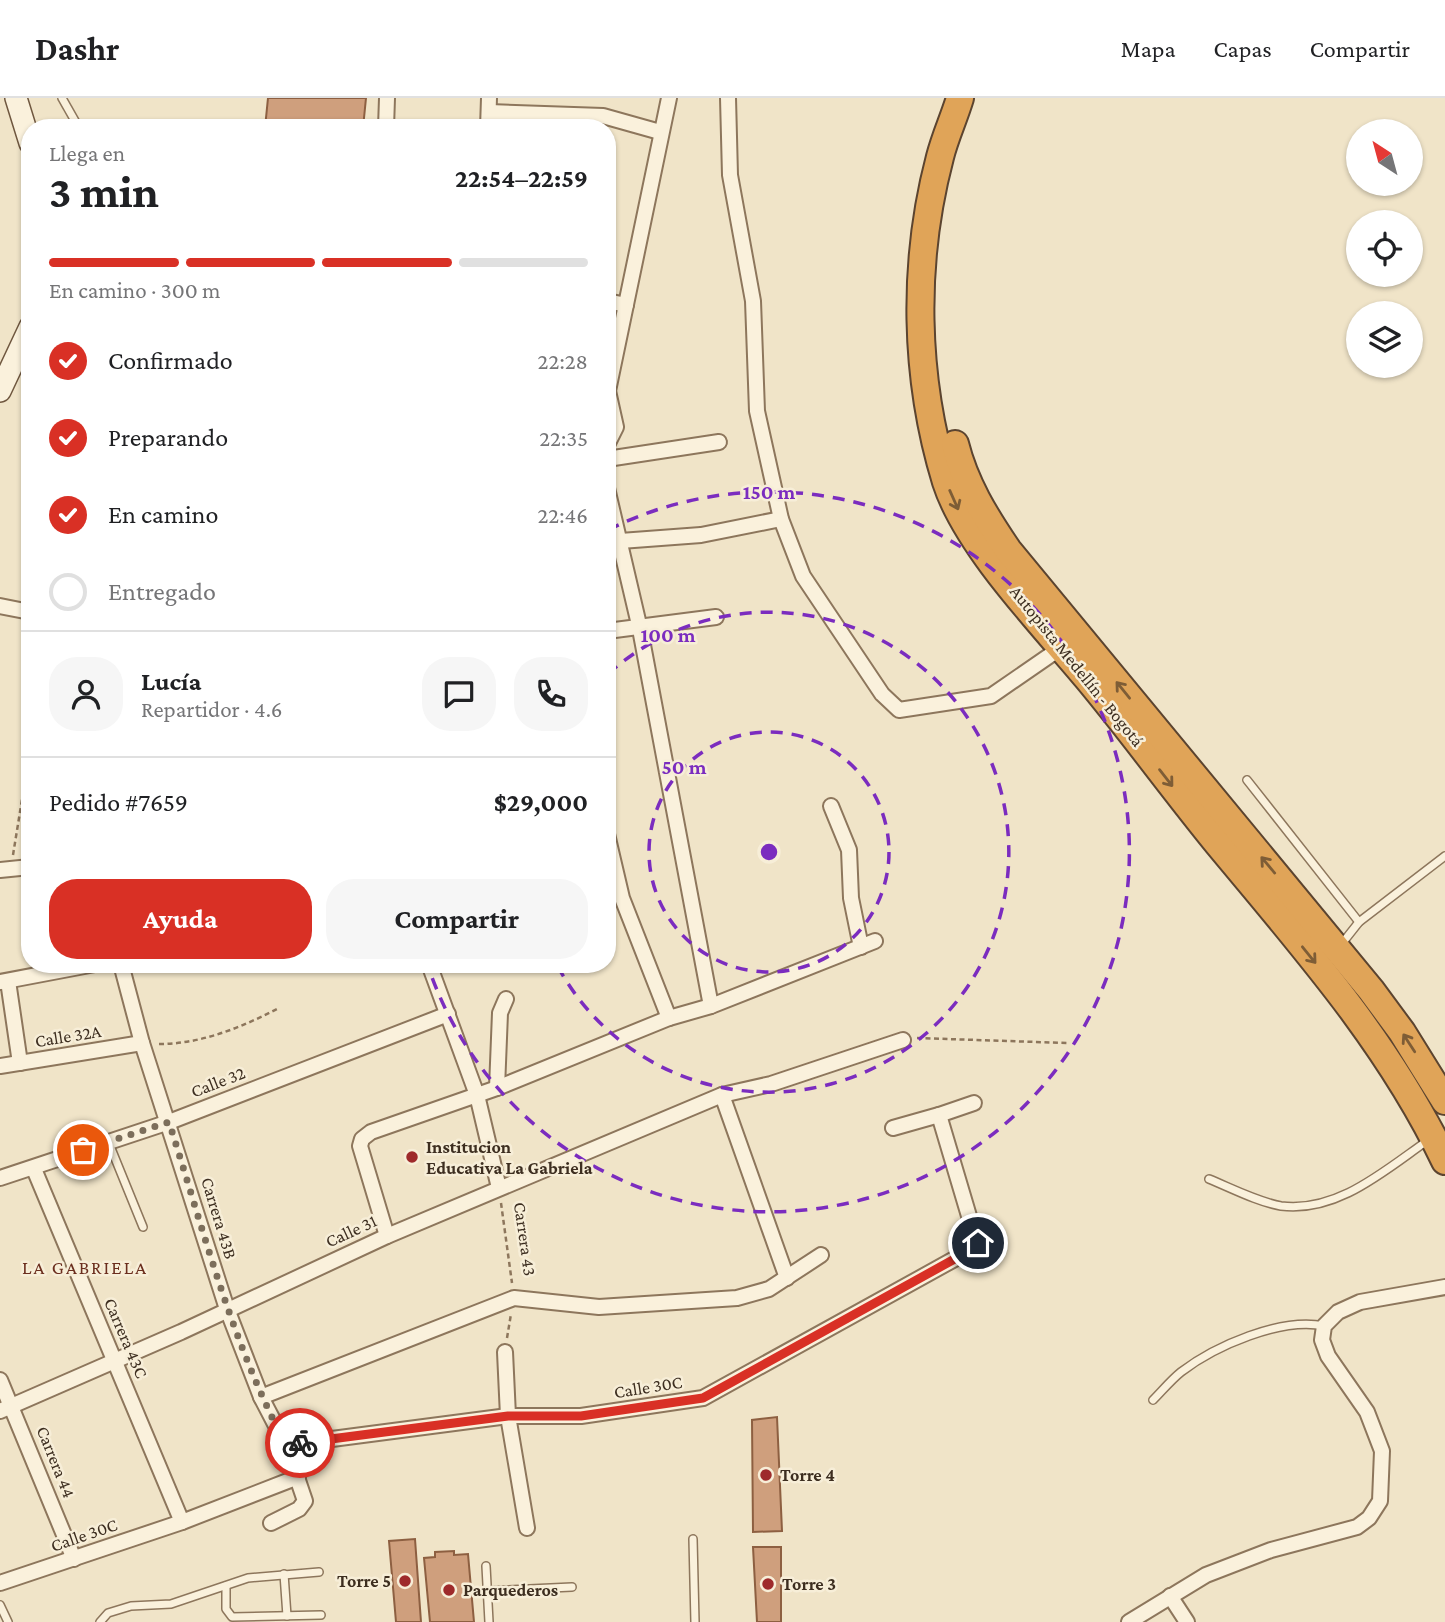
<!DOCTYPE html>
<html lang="es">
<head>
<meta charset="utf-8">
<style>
	:root { --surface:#fff; --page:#f6f6f6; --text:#202124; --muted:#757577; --line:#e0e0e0; --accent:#d93025 }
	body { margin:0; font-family:"Crimson Pro",serif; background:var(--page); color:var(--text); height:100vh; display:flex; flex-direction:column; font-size:26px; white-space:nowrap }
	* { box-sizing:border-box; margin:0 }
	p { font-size:23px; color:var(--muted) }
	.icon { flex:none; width:38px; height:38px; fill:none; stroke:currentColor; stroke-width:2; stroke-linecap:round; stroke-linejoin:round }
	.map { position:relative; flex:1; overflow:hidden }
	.panel { position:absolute; left:21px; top:21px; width:595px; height:854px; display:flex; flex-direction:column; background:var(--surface); border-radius:28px; box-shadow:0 2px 5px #0004 }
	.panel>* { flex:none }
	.needle { width:46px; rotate:324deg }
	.tools { position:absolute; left:1346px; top:21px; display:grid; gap:14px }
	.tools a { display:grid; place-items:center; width:77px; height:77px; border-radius:50%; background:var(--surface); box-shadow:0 2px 5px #0004; font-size:35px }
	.pin { position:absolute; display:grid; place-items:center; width:60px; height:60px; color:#fff; margin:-30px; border:4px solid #fff; border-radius:50%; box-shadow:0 2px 7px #0007 }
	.courier { position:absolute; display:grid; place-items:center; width:70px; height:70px; margin:-35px; border:5px solid #d93025; border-radius:50%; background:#fff; color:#222; box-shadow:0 2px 9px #0007 }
	.headline em { font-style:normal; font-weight:700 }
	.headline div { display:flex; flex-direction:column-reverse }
	.headline { display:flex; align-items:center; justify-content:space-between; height:119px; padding:0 28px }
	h1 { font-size:46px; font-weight:700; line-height:52px }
	.bar { display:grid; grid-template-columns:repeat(4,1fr); gap:10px 7px; align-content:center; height:84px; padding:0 28px }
	.bar i { height:9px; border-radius:5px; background:var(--line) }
	.bar .current { background:var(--accent) }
	.bar p { grid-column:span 4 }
	.line { display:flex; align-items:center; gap:18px; padding:0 28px; border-top:2px solid var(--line) }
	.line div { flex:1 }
	.round { display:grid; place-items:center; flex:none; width:74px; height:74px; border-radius:28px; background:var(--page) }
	ol { padding:0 28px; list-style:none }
	li { display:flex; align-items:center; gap:21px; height:77px }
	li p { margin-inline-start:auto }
	li .icon { padding:7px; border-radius:50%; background:var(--accent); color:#fff; stroke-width:4 }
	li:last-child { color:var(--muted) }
	li i { width:38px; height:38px; border:4px solid var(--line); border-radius:50% }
	.action { display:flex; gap:14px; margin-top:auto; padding:14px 28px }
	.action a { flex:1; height:80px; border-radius:28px; background:var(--accent); color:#fff; font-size:28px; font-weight:700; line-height:80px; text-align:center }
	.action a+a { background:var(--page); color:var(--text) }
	header { display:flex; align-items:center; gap:42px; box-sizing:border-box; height:98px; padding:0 35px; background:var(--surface); border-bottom:2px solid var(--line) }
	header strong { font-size:33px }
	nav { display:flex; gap:38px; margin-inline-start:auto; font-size:24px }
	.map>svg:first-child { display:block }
	.building { fill:#cf9f7d; stroke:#8d5f41; stroke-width:2 }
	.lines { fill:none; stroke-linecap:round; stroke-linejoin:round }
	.lane-casing { stroke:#8d765c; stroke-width:10 }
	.street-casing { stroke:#8d765c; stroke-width:18 }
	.secondary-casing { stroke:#6f573f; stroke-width:24 }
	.highway-casing { stroke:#5b4430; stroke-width:30 }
	.path { stroke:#8d765c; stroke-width:2.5; stroke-dasharray:5 3.5; stroke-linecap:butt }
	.lane { stroke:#faf1dc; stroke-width:7 }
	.street { stroke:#faf1dc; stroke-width:14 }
	.secondary { stroke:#faf1dc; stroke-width:21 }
	.highway { stroke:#e0a458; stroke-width:26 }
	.oneway { stroke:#7e5d36 }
	.done { stroke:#7c6e5b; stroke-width:7; stroke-dasharray:0 12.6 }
	.route { stroke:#d93025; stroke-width:9 }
	.ring { fill:none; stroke:#7b2cbf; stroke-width:3.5; stroke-dasharray:12 9 }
	.poi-dot { fill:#9e2a2b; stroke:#f7eed8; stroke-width:2.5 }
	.labels { text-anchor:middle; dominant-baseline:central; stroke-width:5; stroke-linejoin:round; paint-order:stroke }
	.street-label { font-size:18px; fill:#3d2e20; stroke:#f7eed8 }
	.poi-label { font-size:18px; font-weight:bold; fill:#3d2e20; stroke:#f7eed8; text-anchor:start }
	.neighbourhood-label { font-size:19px; letter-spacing:2px; fill:#6b2e1e; stroke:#f7eed8 }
	.centre { fill:#7b2cbf; stroke:#f7eed8; stroke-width:3.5 }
	.ring-label { font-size:21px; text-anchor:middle; font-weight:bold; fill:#7b2cbf; stroke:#f7eed8; stroke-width:5; stroke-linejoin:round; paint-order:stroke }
</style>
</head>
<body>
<header>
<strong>Dashr</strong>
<nav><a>Mapa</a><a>Capas</a><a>Compartir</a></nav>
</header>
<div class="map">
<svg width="1445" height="1524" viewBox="0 0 1445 1524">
	<rect width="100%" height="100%" fill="#f0e4c8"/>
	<g class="building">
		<path d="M268,0H366L363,30H265Z"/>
		<path d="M777,1319L782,1433L753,1434L752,1322Z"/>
		<path d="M415,1441L421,1524H396L389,1443Z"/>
		<path d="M753,1449H781V1524H757Z"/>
		<path d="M454,1453V1457L468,1456L474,1524H430L424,1460L435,1459V1454Z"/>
	</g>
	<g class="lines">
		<g class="lane-casing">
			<g id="lane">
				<path d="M62,0L79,30"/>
				<path d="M1247,682L1359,824"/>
				<path d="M1340,848L1359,824L1445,758"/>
				<path d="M108,1043L143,1129"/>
				<path d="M1209,1081C1231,1090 1258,1104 1281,1108C1337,1115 1384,1073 1427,1043"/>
				<path d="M1153,1302C1162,1293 1171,1282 1181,1274C1215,1248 1281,1219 1324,1228"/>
				<path d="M693,1441L695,1524"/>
				<path d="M486,1468L489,1524"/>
				<path d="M284,1476L287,1518"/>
				<path d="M226,1488V1511L232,1519L321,1517"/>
				<path d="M487,1493L572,1489"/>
				<path d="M0,1507L8,1524"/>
				<path d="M100,1524L108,1515L131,1508L171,1506L248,1480L319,1474"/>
			</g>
		</g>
		<g class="street-casing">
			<g id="street">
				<path d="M728,0L730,77L753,203L757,313L781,421L803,478L882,596L899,612L991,598L1062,549"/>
				<path d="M489,14L603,18L660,34"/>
				<path d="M386,30L387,0"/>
				<path d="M488,30L489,0"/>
				<path d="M607,203L626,207"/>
				<path d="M607,347L616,329L608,293L669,0"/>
				<path d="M607,361L719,344"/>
				<path d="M607,390L640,531L711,908"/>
				<path d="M607,444L701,437L781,421"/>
				<path d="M0,508L30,514"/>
				<path d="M607,533L716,519"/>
				<path d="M831,708L849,752L851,800L861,849"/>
				<path d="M607,736L622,800L669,920"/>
				<path d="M0,772L30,769"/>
				<path d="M121,866L142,945L227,1211L261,1299L286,1347L305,1403L299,1411L271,1425"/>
				<path d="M429,866L477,997L499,1090"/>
				<path d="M8,883L20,965"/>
				<path d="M0,884L95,866"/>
				<path d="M0,968L142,945"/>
				<path d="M497,990L500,915L506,901"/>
				<path d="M722,997L787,1180"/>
				<path d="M939,1017L974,1005"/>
				<path d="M34,1071L182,1424"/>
				<path d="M0,1080L169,1024L448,916"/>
				<path d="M387,1138L360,1048L362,1041L371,1034L497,990L669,920L711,908L875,843"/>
				<path d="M505,1254L508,1318L527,1430"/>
				<path d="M0,1282L74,1461"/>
				<path d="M261,1299L514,1200L599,1209L737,1200L769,1191L821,1157"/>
				<path d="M0,1313L181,1234L387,1138L722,997L771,986L903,942"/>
				<path d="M286,1347L508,1318H581L703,1300L960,1158L977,1145L939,1017L893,1030"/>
				<path d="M0,1485L182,1424L298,1379"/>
				<path d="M1170,1498L1187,1524"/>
				<path d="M1129,1524L1206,1477L1271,1452L1357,1429L1369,1420L1380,1403L1382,1353L1367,1314L1328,1258L1322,1242L1324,1228L1338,1214L1360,1204L1445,1189"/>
			</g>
		</g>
		<g class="secondary-casing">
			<g id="secondary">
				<path d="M16,0L30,45"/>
				<path d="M0,293L30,229"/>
			</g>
		</g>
		<g class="highway-casing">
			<g id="highway">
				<path d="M960,0C954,20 945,39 940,59C912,165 914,279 946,384C967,449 1043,527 1087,580C1132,634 1173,691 1218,746C1301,846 1389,945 1445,1063"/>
				<path d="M955,346C965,386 985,418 1008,452L1371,892L1402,934L1445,1003"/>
			</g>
		</g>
		<g class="path">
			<path d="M13,757L26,677"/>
			<path d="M917,940L1067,945"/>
			<path d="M159,946C202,946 242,929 279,910"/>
			<path d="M501,1105L512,1185"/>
			<path d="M507,1240L511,1216"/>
		</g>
		<use href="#lane" class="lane"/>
		<use href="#street" class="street"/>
		<use href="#secondary" class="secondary"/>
		<use href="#highway" class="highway"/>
	</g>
	<defs><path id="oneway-shaft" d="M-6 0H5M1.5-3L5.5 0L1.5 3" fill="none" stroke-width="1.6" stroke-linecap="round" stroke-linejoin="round" transform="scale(1.75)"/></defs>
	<g class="oneway">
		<use href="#oneway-shaft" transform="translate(954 402) rotate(66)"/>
		<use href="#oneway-shaft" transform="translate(1123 592) rotate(-129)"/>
		<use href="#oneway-shaft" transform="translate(1166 680) rotate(52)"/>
		<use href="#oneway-shaft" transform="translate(1268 767) rotate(-130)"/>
		<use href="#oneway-shaft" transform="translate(1309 857) rotate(51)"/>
		<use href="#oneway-shaft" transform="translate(1409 945) rotate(-123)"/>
	</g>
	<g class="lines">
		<path class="done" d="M83,1052L169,1024C204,1134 232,1245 286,1347L300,1345"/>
		<path class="route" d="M300,1345L508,1318H581L703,1300L960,1158L978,1145"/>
	</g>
	<g class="ring">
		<circle cx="769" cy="754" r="120"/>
		<path d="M608 576A240 240 0 1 1 557 867"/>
		<path d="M608 432A360 360 0 1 1 428 868"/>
	</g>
	<g class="poi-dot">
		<circle cx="412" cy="1059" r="7"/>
		<circle cx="766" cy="1377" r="7"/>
		<circle cx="405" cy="1483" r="7"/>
		<circle cx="768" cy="1486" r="7"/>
		<circle cx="449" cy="1492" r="7"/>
	</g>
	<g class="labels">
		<g class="street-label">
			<text transform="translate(1077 568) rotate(51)">Autopista Medellín - Bogotá</text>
			<text transform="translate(68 938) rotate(-9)">Calle 32A</text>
			<text transform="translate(218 984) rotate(-21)">Calle 32</text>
			<text transform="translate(219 1120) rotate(73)">Carrera 43B</text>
			<text transform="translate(351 1133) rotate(-25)">Calle 31</text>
			<text transform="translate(525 1141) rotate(82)">Carrera 43</text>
			<text transform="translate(126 1240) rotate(67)">Carrera 43C</text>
			<text transform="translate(648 1289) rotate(-9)">Calle 30C</text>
			<text transform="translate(56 1364) rotate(68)">Carrera 44</text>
			<text transform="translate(84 1437) rotate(-19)">Calle 30C</text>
		</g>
		<g class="poi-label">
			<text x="426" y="1049">Institucion<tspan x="426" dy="21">Educativa La Gabriela</tspan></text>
			<text x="780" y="1377">Torre 4</text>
			<text x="391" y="1483" text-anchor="end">Torre 5</text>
			<text x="782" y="1486">Torre 3</text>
			<text x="463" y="1492">Parquederos</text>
		</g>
		<g class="neighbourhood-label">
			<text x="85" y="1169">LA GABRIELA</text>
		</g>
	</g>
	<circle cx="769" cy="754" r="10" class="centre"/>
	<g class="ring-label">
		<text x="769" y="401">150 m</text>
		<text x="668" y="544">100 m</text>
		<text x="684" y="676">50 m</text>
	</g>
</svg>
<div class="tools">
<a><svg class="needle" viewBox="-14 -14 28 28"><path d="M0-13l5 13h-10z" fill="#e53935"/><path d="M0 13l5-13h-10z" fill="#757577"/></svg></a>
<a><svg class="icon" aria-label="locate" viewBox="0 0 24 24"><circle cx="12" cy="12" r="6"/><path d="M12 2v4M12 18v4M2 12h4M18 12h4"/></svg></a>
<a><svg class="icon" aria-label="layers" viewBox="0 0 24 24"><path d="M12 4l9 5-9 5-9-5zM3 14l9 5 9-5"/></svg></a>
</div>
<div class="pin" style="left:83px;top:1052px;background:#ea580c"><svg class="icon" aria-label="bag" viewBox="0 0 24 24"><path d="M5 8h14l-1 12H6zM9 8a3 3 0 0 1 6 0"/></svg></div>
<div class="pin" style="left:978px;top:1145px;background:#1f2937"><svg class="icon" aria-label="home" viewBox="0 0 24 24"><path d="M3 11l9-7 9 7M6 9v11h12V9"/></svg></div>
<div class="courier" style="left:300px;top:1345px"><svg class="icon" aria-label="bike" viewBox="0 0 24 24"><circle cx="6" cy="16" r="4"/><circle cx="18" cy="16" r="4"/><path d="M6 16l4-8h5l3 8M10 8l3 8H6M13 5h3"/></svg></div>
<section class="panel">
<div class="headline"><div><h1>3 min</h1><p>Llega en</p></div><em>22:54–22:59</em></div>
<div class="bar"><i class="current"></i><i class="current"></i><i class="current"></i><i></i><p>En camino · 300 m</p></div>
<ol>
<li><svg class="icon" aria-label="check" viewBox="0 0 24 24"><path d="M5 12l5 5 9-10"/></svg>Confirmado<p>22:28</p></li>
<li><svg class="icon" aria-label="check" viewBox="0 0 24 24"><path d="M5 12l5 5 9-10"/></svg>Preparando<p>22:35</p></li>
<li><svg class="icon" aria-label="check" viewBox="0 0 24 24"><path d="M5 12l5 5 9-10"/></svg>En camino<p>22:46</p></li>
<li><i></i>Entregado</li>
</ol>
<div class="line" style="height:126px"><a class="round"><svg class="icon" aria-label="person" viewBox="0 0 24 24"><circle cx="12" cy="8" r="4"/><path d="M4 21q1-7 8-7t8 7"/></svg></a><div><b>Lucía</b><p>Repartidor · 4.6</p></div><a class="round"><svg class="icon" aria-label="chat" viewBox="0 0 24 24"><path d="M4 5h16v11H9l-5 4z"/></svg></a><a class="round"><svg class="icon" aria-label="phone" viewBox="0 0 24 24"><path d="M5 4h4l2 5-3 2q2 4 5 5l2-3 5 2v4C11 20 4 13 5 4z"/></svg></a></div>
<div class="line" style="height:91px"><div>Pedido #7659</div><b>$29,000</b></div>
<div class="action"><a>Ayuda</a><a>Compartir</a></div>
</section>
</div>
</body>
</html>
